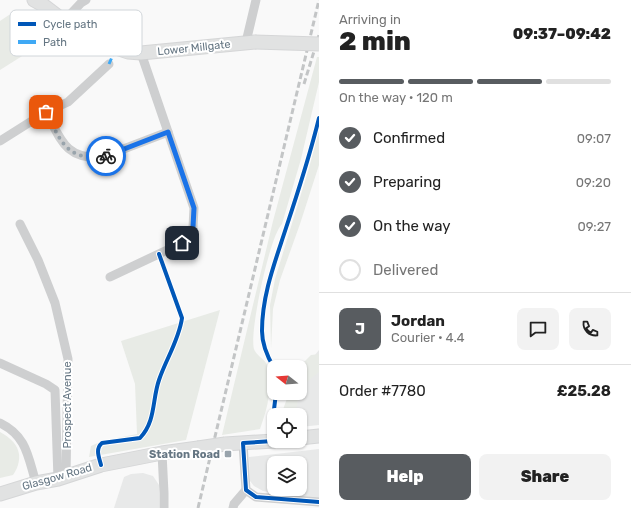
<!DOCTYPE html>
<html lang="en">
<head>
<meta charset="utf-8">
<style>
	:root { --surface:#fff; --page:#f2f2f2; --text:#222; --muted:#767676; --line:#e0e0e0; --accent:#585c60 }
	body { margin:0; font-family:Rubik,sans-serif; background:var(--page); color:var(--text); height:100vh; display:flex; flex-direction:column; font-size:15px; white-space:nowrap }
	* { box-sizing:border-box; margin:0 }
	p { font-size:13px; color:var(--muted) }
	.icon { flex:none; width:22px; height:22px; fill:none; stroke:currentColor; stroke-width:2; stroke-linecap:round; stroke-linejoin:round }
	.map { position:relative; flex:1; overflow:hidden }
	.sheet { display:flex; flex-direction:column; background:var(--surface); width:312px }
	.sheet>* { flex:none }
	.needle { width:26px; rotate:287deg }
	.controls { position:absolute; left:267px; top:360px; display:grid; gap:8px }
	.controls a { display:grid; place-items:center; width:40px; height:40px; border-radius:8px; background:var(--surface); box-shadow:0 1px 3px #0004; font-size:20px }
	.pin { position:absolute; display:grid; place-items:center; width:34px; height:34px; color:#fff; margin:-17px; border-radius:8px; box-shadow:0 2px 6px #0006 }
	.courier { position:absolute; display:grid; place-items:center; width:40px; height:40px; margin:-20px; border:3px solid #1a73e8; border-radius:50%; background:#fff; color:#222; box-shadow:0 1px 5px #0007 }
	.headline em { font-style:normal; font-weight:800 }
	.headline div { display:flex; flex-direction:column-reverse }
	.headline { display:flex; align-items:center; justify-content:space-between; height:68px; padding:0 20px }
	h1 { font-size:26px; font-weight:800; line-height:30px }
	.bar { display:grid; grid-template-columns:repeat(4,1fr); gap:6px 4px; align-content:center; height:48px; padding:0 20px }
	.bar i { height:5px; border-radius:3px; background:var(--line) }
	.bar .active { background:var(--accent) }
	.bar p { grid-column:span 4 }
	.line { display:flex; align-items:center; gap:10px; padding:0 20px; border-top:1px solid var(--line) }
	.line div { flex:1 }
	.round { display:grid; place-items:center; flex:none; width:42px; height:42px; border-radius:8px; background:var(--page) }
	ol { padding:0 20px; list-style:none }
	li { display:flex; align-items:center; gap:12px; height:44px }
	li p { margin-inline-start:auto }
	li .icon { padding:4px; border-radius:50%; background:var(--accent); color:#fff; stroke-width:4 }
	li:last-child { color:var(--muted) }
	li i { width:22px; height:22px; border:2px solid var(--line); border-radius:50% }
	.action { display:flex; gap:8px; margin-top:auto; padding:8px 20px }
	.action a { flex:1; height:46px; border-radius:8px; background:var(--accent); color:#fff; font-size:16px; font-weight:800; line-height:46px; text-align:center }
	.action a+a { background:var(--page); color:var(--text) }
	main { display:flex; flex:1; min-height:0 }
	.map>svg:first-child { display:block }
	.built { fill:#e8e9e9; fill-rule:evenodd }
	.green { fill:#e8ebe6 }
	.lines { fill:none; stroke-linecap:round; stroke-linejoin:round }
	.secondary-casing { stroke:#d5d6d7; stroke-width:15 }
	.street { stroke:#cecfd0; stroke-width:9 }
	.secondary { stroke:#e1e2e2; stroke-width:13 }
	.rail { stroke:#c3c5c6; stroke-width:3; stroke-dasharray:6 3; stroke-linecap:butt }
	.secondary-bridge-casing { stroke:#d5d6d7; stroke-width:15; stroke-linecap:butt }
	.secondary-bridge { stroke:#e1e2e2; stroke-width:13 }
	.quiet { stroke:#3fa9f5; stroke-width:3; stroke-dasharray:6 3; stroke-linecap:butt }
	.cycleway-casing { stroke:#fff; stroke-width:6 }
	.cycleway { stroke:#0057b8; stroke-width:4 }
	.done { stroke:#99a4ac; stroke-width:4; stroke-dasharray:0 7.2 }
	.route { stroke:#1a73e8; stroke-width:5 }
	.poi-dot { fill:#99a4ac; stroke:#fff; stroke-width:1.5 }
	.labels { text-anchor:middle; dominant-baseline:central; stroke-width:4; stroke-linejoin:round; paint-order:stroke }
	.street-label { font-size:11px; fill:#657683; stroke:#fff }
	.poi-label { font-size:11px; font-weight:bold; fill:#657683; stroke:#fff; text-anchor:end }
	.key { fill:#fff; stroke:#d1d6da; stroke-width:1 }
	.key-label { font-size:11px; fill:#657683 }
</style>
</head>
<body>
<main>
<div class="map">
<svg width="319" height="508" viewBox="0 0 319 508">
	<rect width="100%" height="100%" fill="#f9f9f9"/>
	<g class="built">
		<path d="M319,350V425L300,427V415H286L295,393H300V379L304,369Z"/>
		<path d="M319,449V501L263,491L254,486L250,481L249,457ZM274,463H300V489H274Z"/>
		<path d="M143,473L153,476L159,485V508H114L124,477L131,474Z"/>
	</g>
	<g class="green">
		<path d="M9,15L33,21L47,30L46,41L0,70V21Z"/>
		<path d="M317,57H319V82L301,159L282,224C270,235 249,332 254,349C256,355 263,358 266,363C268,365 268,371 268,375C271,397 267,408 260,429L222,435L273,221Z"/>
		<path d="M319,130V165L300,224L280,280L273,309L271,349L270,305L275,279L309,168Z"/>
		<path d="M220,310L186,440L89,457L91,446L102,441L137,434L135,384L121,341Z"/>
		<path d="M319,354V372L308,381L300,383L299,367L311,355Z"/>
		<path d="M289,393H299L297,406L292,415H281Z"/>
		<path d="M0,432C19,442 25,457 13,475L0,478Z"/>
	</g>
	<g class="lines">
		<g class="secondary-casing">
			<g id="secondary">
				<path d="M34,0L43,5L64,21L116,48L128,52L141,53L255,42"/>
				<path d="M300,438L319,436"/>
				<path d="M225,444L274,441"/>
				<path d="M0,494L36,483L58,479L101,465L162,453L198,448"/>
			</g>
		</g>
		<g class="street">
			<path d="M64,21L81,3L86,0"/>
			<path d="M246,42L256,0"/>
			<path d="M46,112L68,102L109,64"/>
			<path d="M0,141L46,112C61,139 64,158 100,158L168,132"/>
			<path d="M20,224L38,260L55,303L68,359L66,476"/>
			<path d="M110,277L182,243L193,227L194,208L141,53"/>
			<path d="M0,363L46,384L55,390L58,479"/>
			<path d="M0,423C27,436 28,457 36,483"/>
			<path d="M243,443L246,490L256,497L319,502"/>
			<path d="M162,453L164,493V508"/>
			<path d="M233,508L234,504L246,490"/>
		</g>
		<use href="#secondary" class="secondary"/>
		<g class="rail">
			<path d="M304,84L319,35"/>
			<path d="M198,508L319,0"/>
		</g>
		<g class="secondary-bridge-casing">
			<g id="secondary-bridge">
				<path d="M255,42L319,44"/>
				<path d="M198,448L225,444"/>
			</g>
		</g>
		<use href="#secondary-bridge" class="secondary-bridge"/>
		<path class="quiet" d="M109,64L116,48"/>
		<g class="cycleway-casing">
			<g id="cycleway">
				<path d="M274,368C267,356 262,345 262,331C262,295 275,262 286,228C298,192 310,155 319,118"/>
				<path d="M276,393L272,426L273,441L243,443L246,490L256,497L319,502"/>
				<path d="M101,465C99,457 95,449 102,443L140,438C156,421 152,400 159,380C166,359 179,340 182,318L159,254"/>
			</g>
		</g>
		<use href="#cycleway" class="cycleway"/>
	</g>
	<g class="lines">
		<path class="done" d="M46,112C57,132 62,153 87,157C94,159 100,158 106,156"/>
		<path class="route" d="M106,156L168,132L194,208L193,227L182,243"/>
	</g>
	<rect class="poi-dot" x="224" y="450" width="8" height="8" rx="2"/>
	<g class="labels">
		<g class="street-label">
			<text transform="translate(194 48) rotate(-6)">Lower Millgate</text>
			<text transform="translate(67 405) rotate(-90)">Prospect Avenue</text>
			<text transform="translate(57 477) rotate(-16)">Glasgow Road</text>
		</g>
		<g class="poi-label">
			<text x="220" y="454">Station Road</text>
		</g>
	</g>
	<rect x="10" y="10" width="132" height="46" rx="6" class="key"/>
	<rect x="18" y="22" width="18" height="4" fill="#0057b8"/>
	<rect x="18" y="40" width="18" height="4" fill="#3fa9f5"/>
	<g class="key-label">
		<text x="43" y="28">Cycle path</text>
		<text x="43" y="46">Path</text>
	</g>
</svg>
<div class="controls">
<a><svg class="needle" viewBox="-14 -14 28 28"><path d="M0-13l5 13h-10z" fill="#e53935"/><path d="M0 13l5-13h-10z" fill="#767676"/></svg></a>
<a><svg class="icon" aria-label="locate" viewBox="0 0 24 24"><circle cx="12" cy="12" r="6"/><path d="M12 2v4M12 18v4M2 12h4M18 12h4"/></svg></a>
<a><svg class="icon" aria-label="layers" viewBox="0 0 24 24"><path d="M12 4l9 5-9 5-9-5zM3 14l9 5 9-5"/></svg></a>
</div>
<div class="pin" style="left:46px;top:112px;background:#ea580c"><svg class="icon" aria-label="bag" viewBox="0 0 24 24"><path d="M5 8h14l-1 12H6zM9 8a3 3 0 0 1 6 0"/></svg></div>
<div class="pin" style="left:182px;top:243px;background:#1f2937"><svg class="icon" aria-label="home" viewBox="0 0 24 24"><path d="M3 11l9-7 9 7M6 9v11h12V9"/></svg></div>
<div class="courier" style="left:106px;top:156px"><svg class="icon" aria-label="bike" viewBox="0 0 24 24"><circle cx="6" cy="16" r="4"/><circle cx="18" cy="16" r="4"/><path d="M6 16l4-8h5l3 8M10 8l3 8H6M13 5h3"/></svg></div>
</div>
<section class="sheet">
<div class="headline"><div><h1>2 min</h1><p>Arriving in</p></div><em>09:37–09:42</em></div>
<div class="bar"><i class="active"></i><i class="active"></i><i class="active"></i><i></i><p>On the way · 120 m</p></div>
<ol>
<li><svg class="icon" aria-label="check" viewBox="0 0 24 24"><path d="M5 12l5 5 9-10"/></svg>Confirmed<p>09:07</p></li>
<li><svg class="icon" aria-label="check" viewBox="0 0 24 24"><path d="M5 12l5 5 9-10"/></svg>Preparing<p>09:20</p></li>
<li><svg class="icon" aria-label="check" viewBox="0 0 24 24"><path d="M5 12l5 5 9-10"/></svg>On the way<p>09:27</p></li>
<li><i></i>Delivered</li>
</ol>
<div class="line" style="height:72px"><b class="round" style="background:var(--accent);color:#fff">J</b><div><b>Jordan</b><p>Courier · 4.4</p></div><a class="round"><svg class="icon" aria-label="chat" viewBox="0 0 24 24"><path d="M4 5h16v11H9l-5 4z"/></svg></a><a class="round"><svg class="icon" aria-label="phone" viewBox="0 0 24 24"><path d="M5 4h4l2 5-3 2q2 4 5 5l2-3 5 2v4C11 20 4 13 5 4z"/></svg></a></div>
<div class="line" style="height:52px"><div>Order #7780</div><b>£25.28</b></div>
<div class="action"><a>Help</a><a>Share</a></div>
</section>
</main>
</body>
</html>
